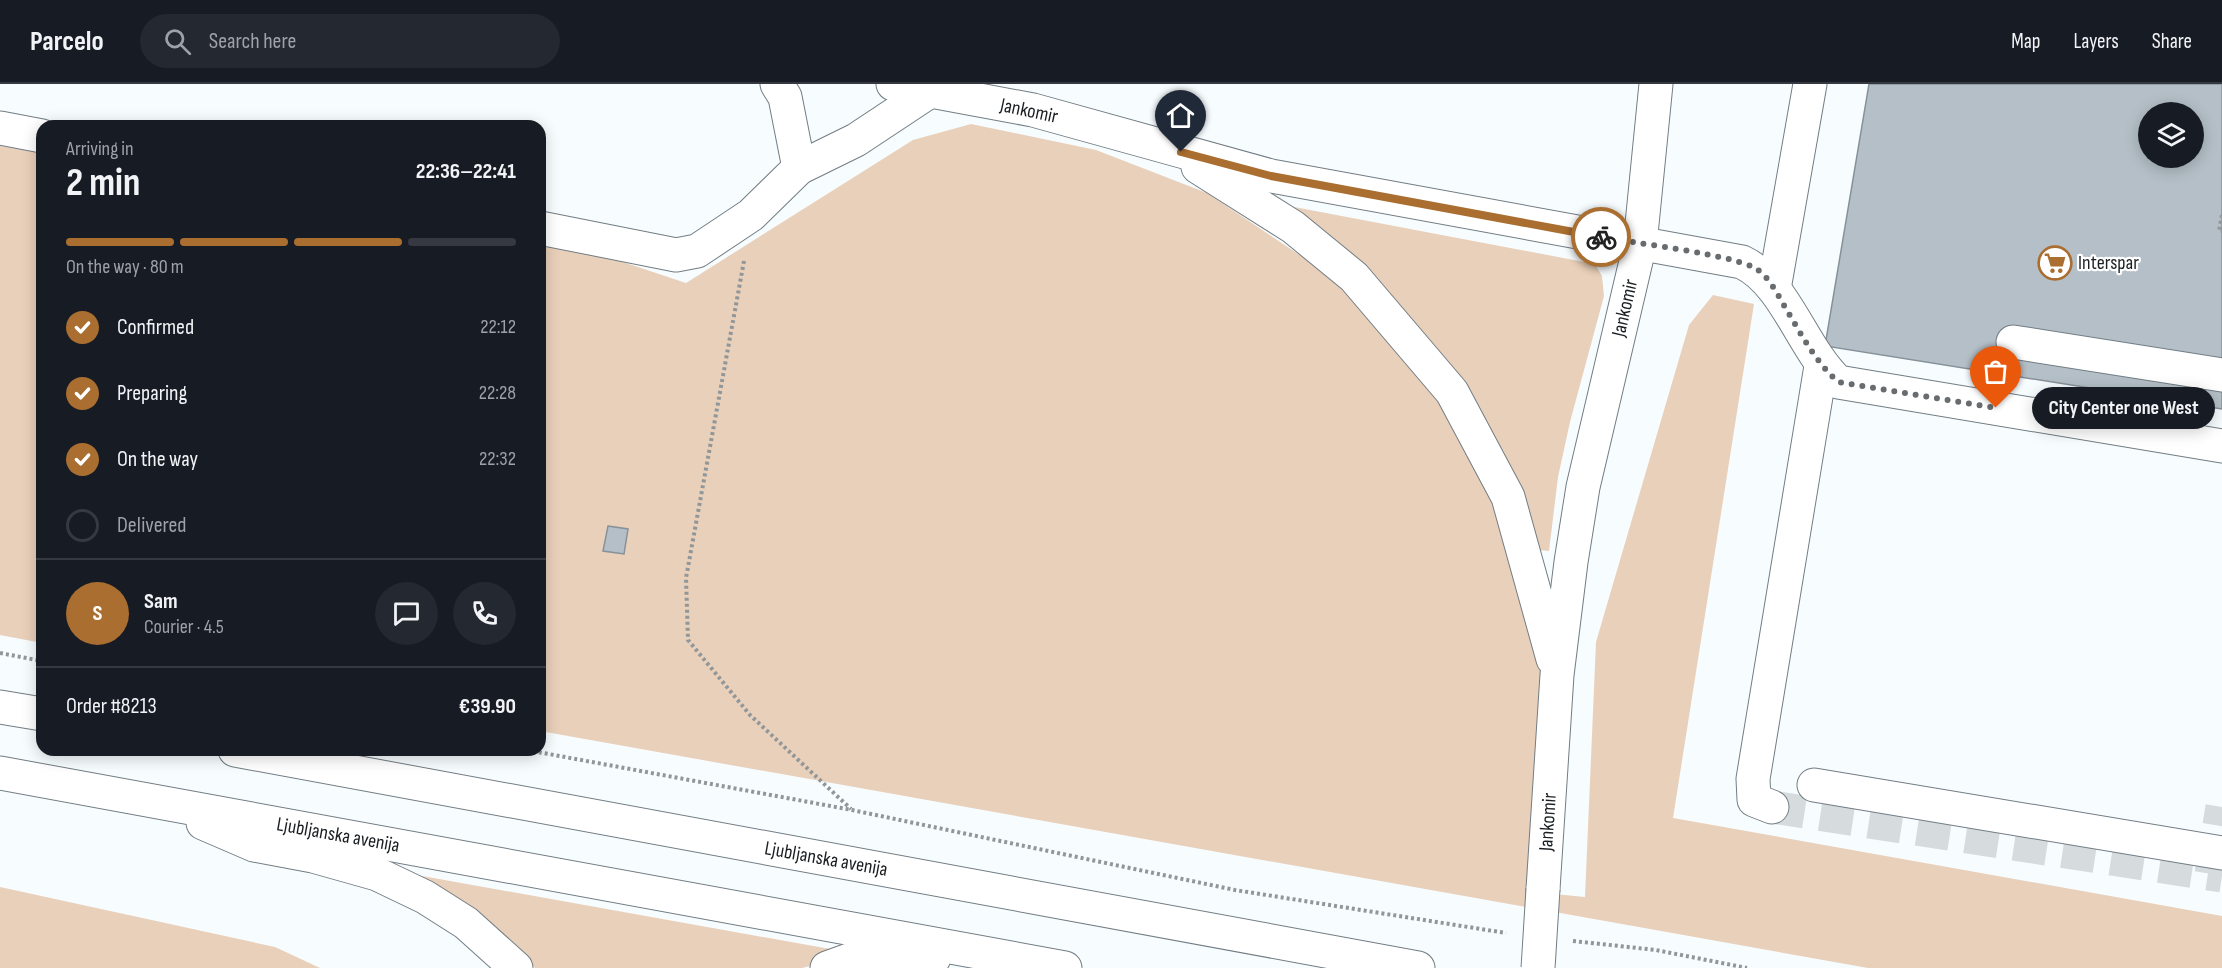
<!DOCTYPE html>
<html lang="en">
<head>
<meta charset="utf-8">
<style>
	:root { --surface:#171b24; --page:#242831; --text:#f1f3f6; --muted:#9ea1a6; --line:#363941; --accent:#a96e30 }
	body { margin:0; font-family:"Sofia Sans Condensed",sans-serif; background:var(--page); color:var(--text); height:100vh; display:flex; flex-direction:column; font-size:22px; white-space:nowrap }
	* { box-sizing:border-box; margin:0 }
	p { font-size:20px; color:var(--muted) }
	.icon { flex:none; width:33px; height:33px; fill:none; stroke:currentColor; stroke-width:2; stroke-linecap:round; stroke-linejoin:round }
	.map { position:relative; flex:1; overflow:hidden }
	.side { position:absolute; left:36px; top:36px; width:510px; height:636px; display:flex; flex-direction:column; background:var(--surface); border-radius:18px; box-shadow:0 3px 15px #0003 }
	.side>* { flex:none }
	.tools { position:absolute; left:2138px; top:18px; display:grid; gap:12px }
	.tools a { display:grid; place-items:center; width:66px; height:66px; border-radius:50%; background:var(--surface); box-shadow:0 3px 15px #0003; font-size:30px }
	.pin { position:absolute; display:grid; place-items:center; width:51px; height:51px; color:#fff; margin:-62px -26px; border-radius:50% 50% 50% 0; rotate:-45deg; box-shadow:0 0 6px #0007 }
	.pin .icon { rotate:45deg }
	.courier { position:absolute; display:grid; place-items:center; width:60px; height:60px; margin:-30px; border:4px solid #a96e30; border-radius:50%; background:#fff; color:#222; box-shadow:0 2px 8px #0007 }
	.bubble { position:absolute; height:42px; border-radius:21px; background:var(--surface); box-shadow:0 3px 15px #0003; font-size:20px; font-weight:700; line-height:42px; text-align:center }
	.headline em { font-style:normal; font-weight:700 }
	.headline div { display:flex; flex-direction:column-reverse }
	.headline { display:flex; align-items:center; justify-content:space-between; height:102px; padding:0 30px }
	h1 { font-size:39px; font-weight:700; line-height:45px }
	.bar { display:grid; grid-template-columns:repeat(4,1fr); gap:9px 6px; align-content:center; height:72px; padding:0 30px }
	.bar i { height:8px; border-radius:4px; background:var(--line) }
	.bar .selected { background:var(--accent) }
	.bar p { grid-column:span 4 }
	.line { display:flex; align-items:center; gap:15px; padding:0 30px; border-top:2px solid var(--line) }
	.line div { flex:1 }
	.round { display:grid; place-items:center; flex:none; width:63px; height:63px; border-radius:32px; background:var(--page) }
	ol { padding:0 30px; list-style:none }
	li { display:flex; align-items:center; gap:18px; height:66px }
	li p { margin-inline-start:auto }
	li .icon { padding:6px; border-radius:50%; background:var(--accent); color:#fff; stroke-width:4 }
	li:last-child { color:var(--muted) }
	li i { width:33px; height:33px; border:3px solid var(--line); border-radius:50% }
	header { display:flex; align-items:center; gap:36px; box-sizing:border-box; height:84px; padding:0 30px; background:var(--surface); border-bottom:2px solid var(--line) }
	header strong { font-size:28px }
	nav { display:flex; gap:33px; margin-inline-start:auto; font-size:21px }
	.search { width:420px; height:54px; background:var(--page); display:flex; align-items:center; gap:15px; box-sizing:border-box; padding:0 21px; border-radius:33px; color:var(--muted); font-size:22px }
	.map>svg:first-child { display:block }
	.green { fill:#e9d0ba }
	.building { fill:#b4bfc7; stroke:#869199; stroke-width:1.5; fill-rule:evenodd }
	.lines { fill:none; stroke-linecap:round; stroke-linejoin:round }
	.minor-tunnel { stroke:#d6dbde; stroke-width:33; stroke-dasharray:33 16; stroke-linecap:butt }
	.minor-casing { stroke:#727d84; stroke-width:35 }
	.major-casing { stroke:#727d84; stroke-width:35 }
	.path { stroke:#919699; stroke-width:4; stroke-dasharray:3 3; stroke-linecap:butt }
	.minor { stroke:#fff; stroke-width:33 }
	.major { stroke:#fff; stroke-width:33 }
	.minor-bridge-casing { stroke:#727d84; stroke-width:35; stroke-linecap:butt }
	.minor-bridge { stroke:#fff; stroke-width:33 }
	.done { stroke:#686c6f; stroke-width:6; stroke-dasharray:0 10.8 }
	.route { stroke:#a96e30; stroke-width:8 }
	.labels { text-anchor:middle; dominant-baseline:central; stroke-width:4.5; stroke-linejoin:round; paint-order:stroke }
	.street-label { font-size:20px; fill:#1b1f22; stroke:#fff }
	.poi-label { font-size:20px; fill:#1b1f22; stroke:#fff; text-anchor:start }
</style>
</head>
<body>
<header>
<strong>Parcelo</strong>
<div class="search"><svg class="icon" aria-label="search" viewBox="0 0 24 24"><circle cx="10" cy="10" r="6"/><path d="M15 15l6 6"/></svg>Search here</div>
<nav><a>Map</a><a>Layers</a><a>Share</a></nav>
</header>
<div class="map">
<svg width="2222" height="884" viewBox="0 0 2222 884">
	<rect width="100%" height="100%" fill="#f7fcff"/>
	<g class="green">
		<path d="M971,40L1096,66L1207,109L1346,202L1440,308L1499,414L1545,600L1533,808L1585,813L1596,558L1689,241L1713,211L1754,220L1673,734L2222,832V884H1868L540,647V160L608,173L686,199L913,56Z"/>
		<path d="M0,59L42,67V559L0,551Z"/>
		<path d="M1289,122L1595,180L1602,192L1604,212L1570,338L1558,393L1549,467L1539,466L1503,377Z"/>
		<path d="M411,790L858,870L802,884H535L519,865Z"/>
		<path d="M0,803L275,863L320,884H0Z"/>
	</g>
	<g class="building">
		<path d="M1869,0H2222V325L1825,262ZM2148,28H2193V74H2148Z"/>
		<path d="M608,442L628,445L624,470L603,467Z"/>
	</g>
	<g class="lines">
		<g class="minor-tunnel">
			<path d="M1772,723L2222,792"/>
			<path d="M2211,790L2222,723"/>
		</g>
		<g class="minor-casing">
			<g id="minor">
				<path d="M777,0L785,13L799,84"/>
				<path d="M893,0L1033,26L1271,92L1742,178C1786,199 1801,263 1838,298L2222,362"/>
				<path d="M0,44L42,52"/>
				<path d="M1198,83L1293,143L1354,193L1452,308L1508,413L1553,575"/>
				<path d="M540,144L676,171L697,167L751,131L799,84L856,56L930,7"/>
				<path d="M1774,205L1810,0"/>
				<path d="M2013,258L2222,291"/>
				<path d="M1814,701L2222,769"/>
				<path d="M1772,723L1754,716L1753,695L1821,282"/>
				<path d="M1543,805L1557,591L1571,478L1583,403L1640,160L1656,0"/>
			</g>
		</g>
		<g class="major-casing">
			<g id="major">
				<path d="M0,623L42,630"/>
				<path d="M235,666L1418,884"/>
				<path d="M0,689L1065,884"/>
				<path d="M203,739L254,761L313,772L377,790L425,813L466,839L516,884"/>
				<path d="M827,884L849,876L934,874"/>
			</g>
		</g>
		<g class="path">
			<path d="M2222,131L2219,147H2222"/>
			<path d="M744,177L686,494L688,556L750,631L851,725"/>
			<path d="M0,569L42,577"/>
			<path d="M527,666L852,726L1235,806L1506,849"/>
			<path d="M1573,857L1656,866L1747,884"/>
		</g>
		<use href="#minor" class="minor"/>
		<use href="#major" class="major"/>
		<g class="minor-bridge-casing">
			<path id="minor-bridge" d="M1538,884L1543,805"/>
		</g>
		<use href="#minor-bridge" class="minor-bridge"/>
	</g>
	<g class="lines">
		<path class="done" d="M1601,153C1632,159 1739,171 1758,186C1770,195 1778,211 1785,223C1801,250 1815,277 1838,298L1996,324"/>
		<path class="route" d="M1181,68L1271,92L1601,153"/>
	</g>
	<defs>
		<g id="supermarket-ring" transform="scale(1.725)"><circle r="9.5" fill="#fff" stroke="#a96e30" stroke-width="1.5"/><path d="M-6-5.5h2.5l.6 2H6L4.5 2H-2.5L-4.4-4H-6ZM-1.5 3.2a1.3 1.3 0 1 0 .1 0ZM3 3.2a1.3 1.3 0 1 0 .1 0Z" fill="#a96e30"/></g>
	</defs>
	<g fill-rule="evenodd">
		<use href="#supermarket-ring" x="2055" y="179"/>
	</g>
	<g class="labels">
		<g class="street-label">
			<text transform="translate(1029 27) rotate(12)">Jankomir</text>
			<text transform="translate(1625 224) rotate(-77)">Jankomir</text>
			<text transform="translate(1548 738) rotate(-86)">Jankomir</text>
			<text transform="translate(338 751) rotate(10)">Ljubljanska avenija</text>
			<text transform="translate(826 775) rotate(10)">Ljubljanska avenija</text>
		</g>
		<g class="poi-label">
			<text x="2078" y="179">Interspar</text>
		</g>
	</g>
</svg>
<div class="tools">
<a><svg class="icon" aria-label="layers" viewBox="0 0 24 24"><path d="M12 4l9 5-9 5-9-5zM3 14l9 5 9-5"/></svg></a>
</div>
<div class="pin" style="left:1996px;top:324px;background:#ea580c"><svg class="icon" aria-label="bag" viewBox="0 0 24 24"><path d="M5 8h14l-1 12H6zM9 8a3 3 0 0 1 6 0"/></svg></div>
<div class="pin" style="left:1181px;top:68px;background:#1f2937"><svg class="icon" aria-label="home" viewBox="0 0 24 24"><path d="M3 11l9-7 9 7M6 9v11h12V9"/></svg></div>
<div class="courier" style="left:1601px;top:153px"><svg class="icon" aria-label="bike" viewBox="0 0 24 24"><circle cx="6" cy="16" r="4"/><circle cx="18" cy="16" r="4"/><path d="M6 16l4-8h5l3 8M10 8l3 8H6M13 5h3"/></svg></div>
<div class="bubble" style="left:2032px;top:303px;width:183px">City Center one West</div>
<section class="side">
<div class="headline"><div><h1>2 min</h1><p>Arriving in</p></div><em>22:36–22:41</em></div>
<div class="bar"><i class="selected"></i><i class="selected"></i><i class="selected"></i><i></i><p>On the way · 80 m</p></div>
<ol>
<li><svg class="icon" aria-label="check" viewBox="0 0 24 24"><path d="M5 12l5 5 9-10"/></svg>Confirmed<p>22:12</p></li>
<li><svg class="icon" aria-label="check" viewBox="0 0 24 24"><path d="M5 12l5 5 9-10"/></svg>Preparing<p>22:28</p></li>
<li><svg class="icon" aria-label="check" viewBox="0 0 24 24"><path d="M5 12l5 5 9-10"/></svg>On the way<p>22:32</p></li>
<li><i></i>Delivered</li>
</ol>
<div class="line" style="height:108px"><b class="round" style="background:var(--accent);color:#fff">S</b><div><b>Sam</b><p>Courier · 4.5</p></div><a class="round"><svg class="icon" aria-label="chat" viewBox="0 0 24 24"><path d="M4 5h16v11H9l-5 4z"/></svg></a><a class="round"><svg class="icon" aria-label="phone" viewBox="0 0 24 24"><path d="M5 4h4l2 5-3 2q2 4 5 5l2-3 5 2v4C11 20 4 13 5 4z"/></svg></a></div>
<div class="line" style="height:78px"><div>Order #8213</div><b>€39.90</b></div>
</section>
</div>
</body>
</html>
